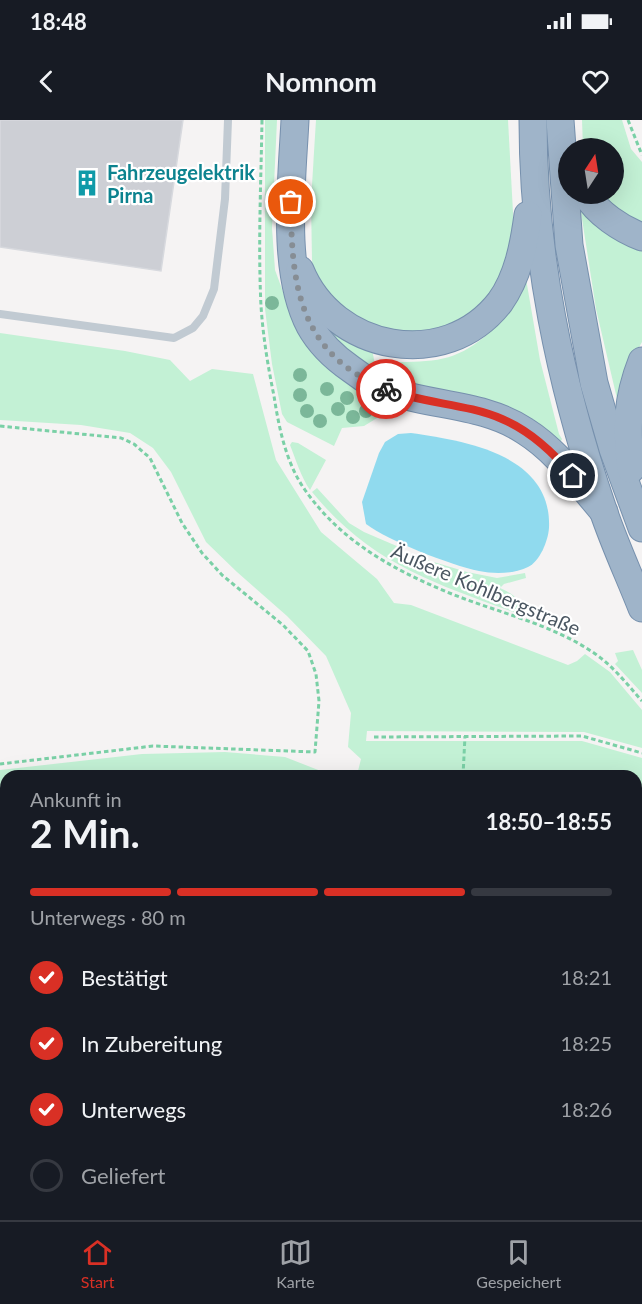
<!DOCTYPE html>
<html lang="de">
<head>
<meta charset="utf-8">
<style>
	:root { --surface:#171b24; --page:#20242c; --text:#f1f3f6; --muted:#9ea1a6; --line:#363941; --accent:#d93025 }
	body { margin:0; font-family:Lato,sans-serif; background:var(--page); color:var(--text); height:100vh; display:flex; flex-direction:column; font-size:22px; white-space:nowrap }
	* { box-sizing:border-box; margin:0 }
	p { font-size:20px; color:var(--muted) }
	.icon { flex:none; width:33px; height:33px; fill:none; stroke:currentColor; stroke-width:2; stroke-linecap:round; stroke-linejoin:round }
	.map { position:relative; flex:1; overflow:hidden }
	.side { position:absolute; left:0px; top:650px; width:642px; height:452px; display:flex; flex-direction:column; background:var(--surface); border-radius:18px 18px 0 0; box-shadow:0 6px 24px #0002 }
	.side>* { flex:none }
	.needle { width:39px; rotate:12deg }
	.controls { position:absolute; left:558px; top:18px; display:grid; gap:12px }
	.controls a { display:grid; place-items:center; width:66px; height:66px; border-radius:50%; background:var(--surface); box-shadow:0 6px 24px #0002; font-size:30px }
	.pin { position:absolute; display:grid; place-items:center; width:51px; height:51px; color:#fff; margin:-26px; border:3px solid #fff; border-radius:50%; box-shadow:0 2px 6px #0007 }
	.courier { position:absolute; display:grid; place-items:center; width:60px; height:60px; margin:-30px; border:4px solid #d93025; border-radius:50%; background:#fff; color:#222; box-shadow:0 2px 8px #0007 }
	.overview em { font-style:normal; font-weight:700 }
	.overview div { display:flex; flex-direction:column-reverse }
	.overview { display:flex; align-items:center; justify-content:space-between; height:102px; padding:0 30px }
	h1 { font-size:39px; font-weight:700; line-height:45px }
	.bar { display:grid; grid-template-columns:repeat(4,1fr); gap:9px 6px; align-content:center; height:72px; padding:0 30px }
	.bar i { height:8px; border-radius:4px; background:var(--line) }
	.bar .active { background:var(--accent) }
	.bar p { grid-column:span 4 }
	ol { padding:0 30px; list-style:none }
	li { display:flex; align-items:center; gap:18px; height:66px }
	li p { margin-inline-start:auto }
	li .icon { padding:6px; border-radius:50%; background:var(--accent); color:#fff; stroke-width:4 }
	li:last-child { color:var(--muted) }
	li i { width:33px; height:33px; border:3px solid var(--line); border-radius:50% }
	.status { display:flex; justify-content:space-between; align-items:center; height:42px; padding:0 30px; background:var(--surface); direction:ltr }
	.status svg { height:16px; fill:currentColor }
	header { display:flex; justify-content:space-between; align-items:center; height:78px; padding:0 30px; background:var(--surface); font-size:27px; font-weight:700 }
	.tabs { display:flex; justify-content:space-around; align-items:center; height:84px; border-top:2px solid var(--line); background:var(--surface); font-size:16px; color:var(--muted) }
	.tabs a { display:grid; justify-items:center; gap:3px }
	.tabs .active { color:var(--accent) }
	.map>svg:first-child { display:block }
	.green { fill:#c3f1d5 }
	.water { fill:#90daee }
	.building { fill:#cdcfd5; stroke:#d7d9de; stroke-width:1.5 }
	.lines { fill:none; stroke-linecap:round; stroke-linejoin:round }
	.trunk-casing { stroke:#7690ad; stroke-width:29 }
	.path { stroke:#7ad0a6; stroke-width:3; stroke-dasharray:4.5 3; stroke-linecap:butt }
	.service { stroke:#c1cad2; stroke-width:8 }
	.trunk { stroke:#9fb4c9; stroke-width:27 }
	.tree { fill:#7bb799 }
	.done { stroke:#868d94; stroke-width:6; stroke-dasharray:0 10.8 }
	.route { stroke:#d93025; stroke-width:8 }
	.labels { text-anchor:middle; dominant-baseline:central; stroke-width:4.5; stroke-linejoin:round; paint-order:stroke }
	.culture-label { font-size:20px; font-weight:bold; fill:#0d838f; stroke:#fff; text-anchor:start }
	.street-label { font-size:20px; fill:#4a5661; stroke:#fff }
</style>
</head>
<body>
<div class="status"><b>18:48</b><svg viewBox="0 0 49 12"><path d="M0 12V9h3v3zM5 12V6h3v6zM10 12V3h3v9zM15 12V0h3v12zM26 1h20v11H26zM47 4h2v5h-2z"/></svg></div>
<header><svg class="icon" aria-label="back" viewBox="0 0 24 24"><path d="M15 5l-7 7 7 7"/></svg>Nomnom<svg class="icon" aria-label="heart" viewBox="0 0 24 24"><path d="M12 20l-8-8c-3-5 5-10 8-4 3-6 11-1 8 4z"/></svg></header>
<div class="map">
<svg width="642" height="1100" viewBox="0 0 642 1100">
	<rect width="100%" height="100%" fill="#f5f3f3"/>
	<g class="green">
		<path d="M265,0H277L272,108L275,150L292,196L411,289L395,291L382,295L364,306L342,308L334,326L287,302L282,294L272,244L265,189Z"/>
		<path d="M316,0H508L514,111L507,147L485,184L440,212L384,214L328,178L313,148L312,140L311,81Z"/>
		<path d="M582,0H622L631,29L642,42V107L598,74H614V28H583Z"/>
		<path d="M580,86L642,127V222L634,236L618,283L596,189Z"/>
		<path d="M525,153L540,240L559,314L562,319L560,323L392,258L396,246L399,242C439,242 460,239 490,212C499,204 509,195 515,184C519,174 522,163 525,153Z"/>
		<path d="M305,170L372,229L376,250L329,221Z"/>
		<path d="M0,213L125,231L170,240L190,261L212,249L253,254L276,340L321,412L377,459L394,483L411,485L568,545L577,541L585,534L610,552L642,590V628L584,612L367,611L366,621H582L642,638V1100H15V1095H636V656L357,655L361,639L348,627L351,593L326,536L287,496L237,452L206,422L171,352L153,328L130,313L81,305L0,300Z"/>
		<path d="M292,322L298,323L326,340L310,370C301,357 296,340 290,325Z"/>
		<path d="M317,368L349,403L364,412L399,427L407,441L416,445L427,440L467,452L497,458L525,453L526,458L504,464L500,468C513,474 521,479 523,493H516C433,463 370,443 312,372Z"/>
		<path d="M633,530L642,550V573L615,544L618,541L615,533Z"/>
		<path d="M225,632L285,637L331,655L6,656V912L0,910V650L142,634Z"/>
	</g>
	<path class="water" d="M411,313C467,321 552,335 549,408C548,421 540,441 528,447C514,454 494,454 479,451C450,445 389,421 366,404L362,382L379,333L385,322L398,314Z"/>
	<path class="building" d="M0,0H183L161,151L0,127Z"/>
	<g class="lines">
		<g class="trunk-casing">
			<g id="trunk">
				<path d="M295,0C292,61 281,151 310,206C320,224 335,238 351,249C365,260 381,269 399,274C440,286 488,286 525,311C557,331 579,363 604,392"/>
				<path d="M533,0C533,135 560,263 603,390C614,423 629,455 642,488"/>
				<path d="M560,0L569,125L594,263L613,329L642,408"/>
				<path d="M586,74C597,93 621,109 642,117"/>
				<path d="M300,150C333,231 445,253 500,182C518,157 524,125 528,95"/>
				<path d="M631,349C626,309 627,279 642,241"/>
			</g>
		</g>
		<g class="path">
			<path d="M262,0C261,62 258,125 261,186C263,216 268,247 274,276C279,308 286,343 305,370C341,421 392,449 447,472C495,492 550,503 594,533C613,546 627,564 642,581"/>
			<path d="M628,0L642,35"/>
			<path d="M0,306L121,318L134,324L150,338L182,403L202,433L222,455L283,505L308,531L316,554L319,581L315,632L153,626L0,644"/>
			<path d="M374,617L582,616L642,633"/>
			<path d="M463,656L465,616"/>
			<path d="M636,761H642"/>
			<path d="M0,836L6,837"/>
			<path d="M636,875H642"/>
			<path d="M0,902L6,903"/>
			<path d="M636,943H642"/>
			<path d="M636,1068H642"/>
			<path d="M300,1100V1095"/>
			<path d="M528,1100V1095"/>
		</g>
		<path class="service" d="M0,194L174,218L193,208L203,196L214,169L225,79L228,0"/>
		<use href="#trunk" class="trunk"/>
	</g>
	<g class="tree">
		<circle cx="272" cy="183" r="7"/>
		<circle cx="300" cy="255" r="7"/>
		<circle cx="327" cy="269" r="7"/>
		<circle cx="300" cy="275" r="7"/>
		<circle cx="347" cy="278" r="7"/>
		<circle cx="338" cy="289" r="7"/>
		<circle cx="307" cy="291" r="7"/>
		<circle cx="366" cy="291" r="7"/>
		<circle cx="353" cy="297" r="7"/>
		<circle cx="320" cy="301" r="7"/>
	</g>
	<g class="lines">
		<path class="done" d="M291,82C291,165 299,234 386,269"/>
		<path class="route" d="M386,269C423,284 465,283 502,299C531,311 553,332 573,356"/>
	</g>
	<defs>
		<g id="building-bare" transform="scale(2.07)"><path d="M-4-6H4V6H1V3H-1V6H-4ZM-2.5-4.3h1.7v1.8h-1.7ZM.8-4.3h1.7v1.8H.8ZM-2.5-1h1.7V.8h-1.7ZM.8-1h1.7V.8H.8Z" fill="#0f9aa8" stroke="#fff" stroke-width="2.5" paint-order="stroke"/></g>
	</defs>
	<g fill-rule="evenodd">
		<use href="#building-bare" x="87" y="63"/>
	</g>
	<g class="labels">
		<g class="culture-label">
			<text x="107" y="52">Fahrzeugelektrik<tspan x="107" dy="23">Pirna</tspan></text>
		</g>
		<g class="street-label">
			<text transform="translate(486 469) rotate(23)">Äußere Kohlbergstraße</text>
		</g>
	</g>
</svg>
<div class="controls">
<a><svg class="needle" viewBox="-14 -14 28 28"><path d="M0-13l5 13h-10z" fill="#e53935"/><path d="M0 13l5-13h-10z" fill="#9ea1a6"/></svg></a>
</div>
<div class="pin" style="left:291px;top:82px;background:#ea580c"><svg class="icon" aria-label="bag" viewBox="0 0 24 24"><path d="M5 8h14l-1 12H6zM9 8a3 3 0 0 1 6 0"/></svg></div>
<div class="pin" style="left:573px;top:356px;background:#1f2937"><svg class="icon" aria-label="home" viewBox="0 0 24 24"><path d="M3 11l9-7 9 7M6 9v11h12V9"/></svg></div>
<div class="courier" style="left:386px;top:269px"><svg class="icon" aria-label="bike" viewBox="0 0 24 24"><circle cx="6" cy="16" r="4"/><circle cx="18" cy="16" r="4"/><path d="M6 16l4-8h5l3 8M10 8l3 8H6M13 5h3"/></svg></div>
<section class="side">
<div class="overview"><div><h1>2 Min.</h1><p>Ankunft in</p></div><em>18:50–18:55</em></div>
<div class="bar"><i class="active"></i><i class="active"></i><i class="active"></i><i></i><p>Unterwegs · 80 m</p></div>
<ol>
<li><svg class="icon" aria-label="check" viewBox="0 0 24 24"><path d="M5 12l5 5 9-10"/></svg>Bestätigt<p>18:21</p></li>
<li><svg class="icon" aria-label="check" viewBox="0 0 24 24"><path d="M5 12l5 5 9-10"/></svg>In Zubereitung<p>18:25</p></li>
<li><svg class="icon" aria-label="check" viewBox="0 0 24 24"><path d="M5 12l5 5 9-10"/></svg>Unterwegs<p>18:26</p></li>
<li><i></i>Geliefert</li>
</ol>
</section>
</div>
<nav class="tabs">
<a class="active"><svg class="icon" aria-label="home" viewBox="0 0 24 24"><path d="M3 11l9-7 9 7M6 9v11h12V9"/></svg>Start</a>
<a><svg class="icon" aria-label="map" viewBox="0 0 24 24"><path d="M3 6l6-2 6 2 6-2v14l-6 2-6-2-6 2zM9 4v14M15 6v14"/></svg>Karte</a>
<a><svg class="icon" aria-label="saved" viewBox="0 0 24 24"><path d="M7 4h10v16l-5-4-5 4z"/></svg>Gespeichert</a>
</nav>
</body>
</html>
